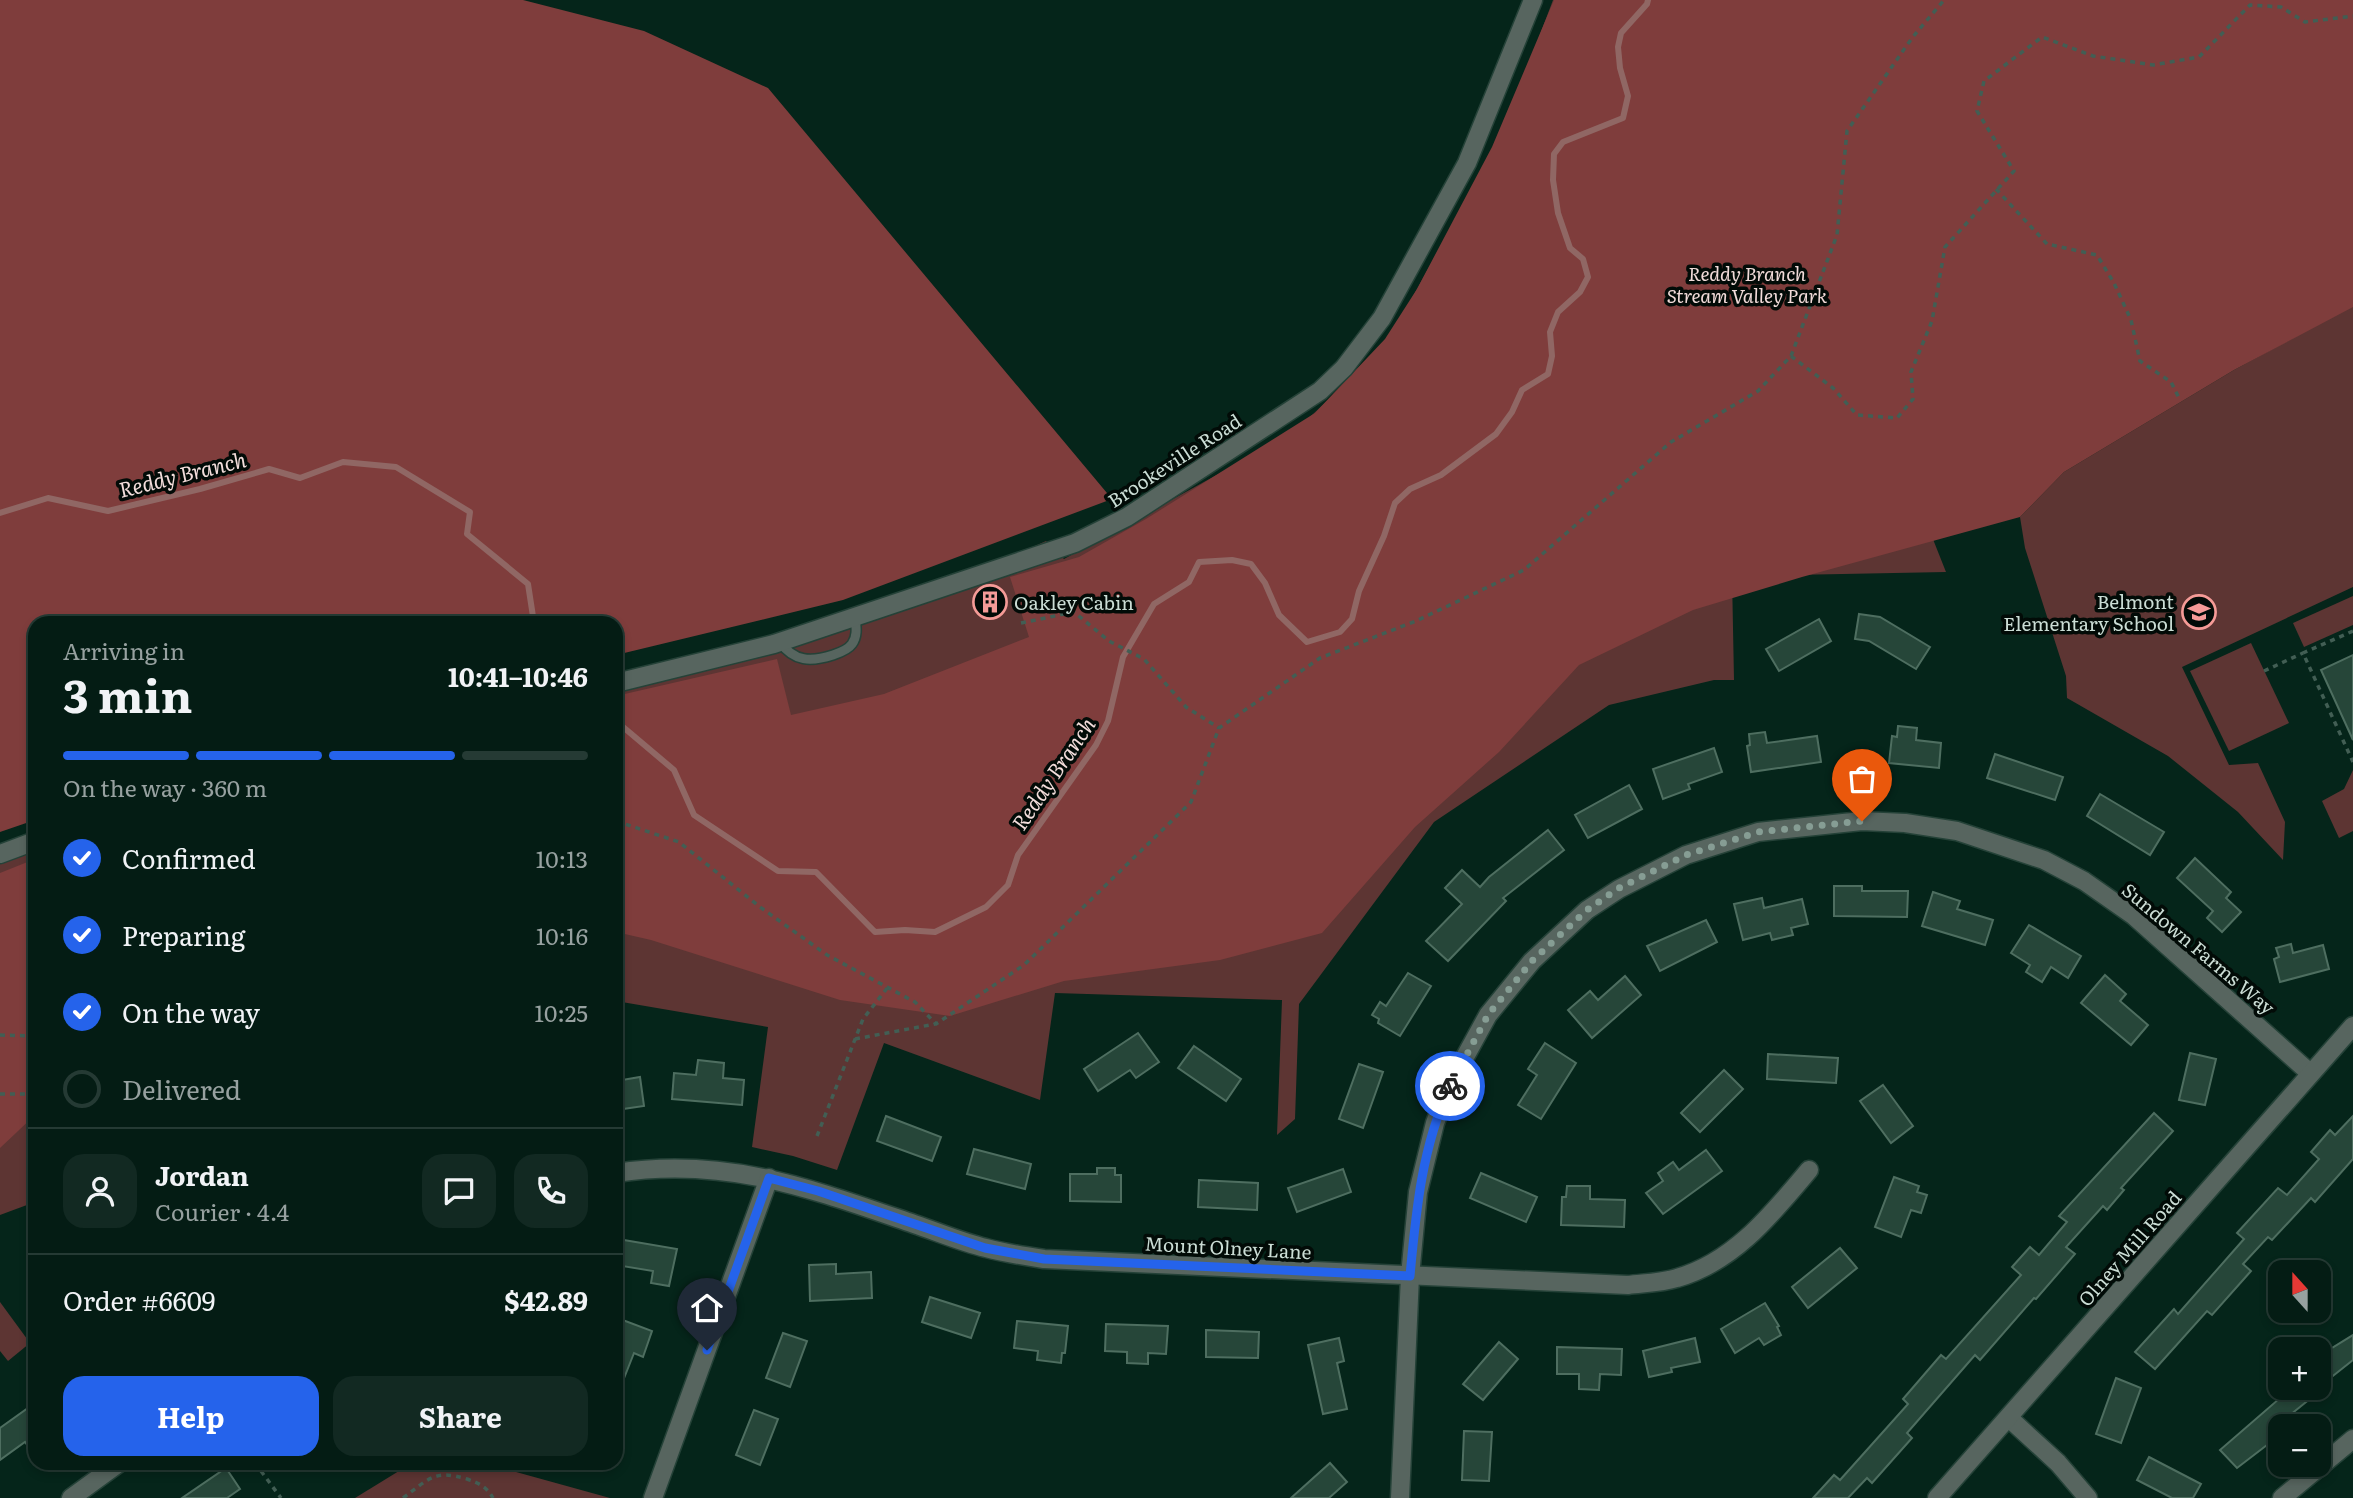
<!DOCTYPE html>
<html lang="en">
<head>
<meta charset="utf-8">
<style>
	:root { --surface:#041c14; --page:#122922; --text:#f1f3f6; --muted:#97a1a0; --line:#253a34; --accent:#2563eb }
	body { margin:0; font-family:Literata,serif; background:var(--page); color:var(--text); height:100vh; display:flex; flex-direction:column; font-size:26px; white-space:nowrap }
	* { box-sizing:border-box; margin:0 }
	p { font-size:23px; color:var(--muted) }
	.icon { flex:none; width:38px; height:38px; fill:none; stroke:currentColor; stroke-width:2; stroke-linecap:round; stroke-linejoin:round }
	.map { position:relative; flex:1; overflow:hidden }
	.details { position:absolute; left:28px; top:616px; width:595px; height:854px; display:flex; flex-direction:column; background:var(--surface); border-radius:21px; box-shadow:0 4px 10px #0003,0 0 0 2px var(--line) }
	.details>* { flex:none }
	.needle { width:46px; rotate:339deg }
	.tools { position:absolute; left:2268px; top:1260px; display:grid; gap:14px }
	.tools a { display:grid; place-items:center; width:63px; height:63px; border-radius:14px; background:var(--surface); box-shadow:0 4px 10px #0003,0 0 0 2px var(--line); font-size:35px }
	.pin { position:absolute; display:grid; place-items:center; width:60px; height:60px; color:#fff; margin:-72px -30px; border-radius:50% 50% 50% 0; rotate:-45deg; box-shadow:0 0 7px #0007 }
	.pin .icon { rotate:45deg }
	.courier { position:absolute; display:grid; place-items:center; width:70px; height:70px; margin:-35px; border:5px solid #2563eb; border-radius:50%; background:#fff; color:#222; box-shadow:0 2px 9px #0007 }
	.head em { font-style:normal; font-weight:700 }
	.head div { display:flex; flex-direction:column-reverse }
	.head { display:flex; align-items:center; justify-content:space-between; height:119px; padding:0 35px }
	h1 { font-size:46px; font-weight:700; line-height:52px }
	.bar { display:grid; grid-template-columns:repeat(4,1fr); gap:10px 7px; align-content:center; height:84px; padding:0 35px }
	.bar i { height:9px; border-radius:5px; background:var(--line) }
	.bar .active { background:var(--accent) }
	.bar p { grid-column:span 4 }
	.line { display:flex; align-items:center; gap:18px; padding:0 35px; border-top:2px solid var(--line) }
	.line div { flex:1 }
	.round { display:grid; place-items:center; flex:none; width:74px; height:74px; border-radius:21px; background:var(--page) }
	ol { padding:0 35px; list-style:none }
	li { display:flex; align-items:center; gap:21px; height:77px }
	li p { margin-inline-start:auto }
	li .icon { padding:7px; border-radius:50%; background:var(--accent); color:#fff; stroke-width:4 }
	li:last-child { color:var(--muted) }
	li i { width:38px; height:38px; border:4px solid var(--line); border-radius:50% }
	.button { display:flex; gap:14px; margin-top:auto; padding:14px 35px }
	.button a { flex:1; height:80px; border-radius:21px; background:var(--accent); color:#fff; font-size:28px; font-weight:700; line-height:80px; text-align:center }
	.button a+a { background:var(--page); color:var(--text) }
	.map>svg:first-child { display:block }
	.green { fill:#5d3533 }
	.forest { fill:#7f3d3c }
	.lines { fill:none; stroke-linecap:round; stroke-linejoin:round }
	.stream { stroke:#906764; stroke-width:6 }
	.building { fill:#264639; stroke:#4e6e60; stroke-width:2 }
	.service-casing { stroke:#254238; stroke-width:12 }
	.minor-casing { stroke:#254238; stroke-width:21 }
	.tertiary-casing { stroke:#254238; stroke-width:21 }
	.path { stroke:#425e54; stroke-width:3.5; stroke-dasharray:5 5; stroke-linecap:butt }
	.service { stroke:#57655f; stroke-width:9 }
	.minor { stroke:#57655f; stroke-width:18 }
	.tertiary { stroke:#57655f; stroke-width:18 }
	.done { stroke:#869d94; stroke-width:7; stroke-dasharray:0 12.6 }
	.route { stroke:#2563eb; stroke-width:9 }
	.labels { text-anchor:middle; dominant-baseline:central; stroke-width:7; stroke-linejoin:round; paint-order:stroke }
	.park-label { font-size:19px; font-style:italic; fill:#f1dbd9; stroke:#020b07 }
	.street-label { font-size:19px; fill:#cbddd5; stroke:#020b07 }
	.poi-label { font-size:19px; fill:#cbddd5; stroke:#020b07; text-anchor:end }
	.water-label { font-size:21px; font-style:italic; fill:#f3dddb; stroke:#020b07 }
</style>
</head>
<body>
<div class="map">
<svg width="2353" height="1498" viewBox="0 0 2353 1498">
	<rect width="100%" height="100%" fill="#05251a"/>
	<g class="green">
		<path d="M1553,0H2353V587L2182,667L2229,765L2258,763L2285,822L2283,860L2238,812L2168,756L2067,698L2066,676L2025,548L2020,517L2064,472L2234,370L2297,336L1921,509L1946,572L1732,576L1734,680H1714L1609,705L1434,822L1299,1004L1295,1119L1277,1135L1282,1000L1055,993L1040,1100L884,1043L837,1170L793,1156L752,1147L768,1027L616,1001V685L979,571L1046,541L1064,559L1293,433L1386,345L1502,135Z"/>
		<path d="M2353,596V625L2304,647L2293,623Z"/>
		<path d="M2251,643L2289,723L2229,751L2190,671Z"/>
		<path d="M2353,770V831L2339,838L2322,801L2344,789Z"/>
		<path d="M35,845V1202L0,1215V857Z"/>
		<path d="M0,1302L30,1343L8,1361L0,1351Z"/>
		<path d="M412,1463H484L610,1498H355Z"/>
	</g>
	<g class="forest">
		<path d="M0,0H523L644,31L768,88L1112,499L843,600L616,655V623H35V820L0,832Z"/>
		<path d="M1554,0H2353V307L2234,370L2064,472L2020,517L1802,577L1693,610L1579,665L1499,752L1415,827L1322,933L1220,960L1064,981L950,1016L840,1000L651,940L616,932V696L777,659L791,715L884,694L1029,637L1010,577L1079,557L1146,519L1315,413L1385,339L1417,289L1492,147Z"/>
		<path d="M35,859V1115L0,1148V873Z"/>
	</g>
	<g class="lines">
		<g class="stream">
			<path d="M0,513L48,498L108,511L200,489L269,469L300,478L343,462L396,467L470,512L467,534L528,584L534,623"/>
			<path d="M616,721L674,770L694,815L778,871L816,872L875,932L905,930L935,932L986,907L1008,885L1018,855L1096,745L1108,721L1123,657L1154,604L1189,582L1199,562L1232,560L1251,564L1265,583L1279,615L1307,642L1340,632L1352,619L1359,591L1384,536L1395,503L1410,489L1441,475L1496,434L1512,412L1522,390L1548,374L1552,356L1550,332L1558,312L1580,292L1588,277L1583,259L1570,248L1558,213L1553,180L1554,154L1563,142L1623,118L1628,96L1620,68L1618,47L1621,33L1647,4L1648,0"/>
		</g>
	</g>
	<g class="building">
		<path d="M1859,614L1880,617L1930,647L1916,669L1869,641L1855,639Z"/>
		<path d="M1819,619L1831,641L1779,671L1766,649Z"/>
		<path d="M2353,655V740L2321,670Z"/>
		<path d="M1898,726L1917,728L1916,740L1941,743L1939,768L1889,763L1892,736L1897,737Z"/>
		<path d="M1765,732L1767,743L1817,736L1821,762L1751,772L1747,746L1750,745L1749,734Z"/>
		<path d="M1714,748L1722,772L1688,784L1690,789L1663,799L1653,769Z"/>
		<path d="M1995,754L2063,777L2055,800L1987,778Z"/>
		<path d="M1629,785L1642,809L1588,838L1575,815Z"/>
		<path d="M2100,794L2164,832L2150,855L2087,816Z"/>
		<path d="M1548,830L1564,850L1503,898L1506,901L1448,961L1426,941L1462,904L1445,888L1462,870L1480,887L1489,877Z"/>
		<path d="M2195,858L2231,892L2226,898L2241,912L2222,932L2207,918L2213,911L2177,878Z"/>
		<path d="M1834,886H1862V891H1908L1907,917L1834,916Z"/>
		<path d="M1933,892L1960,901L1957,909L1993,920L1985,945L1922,926Z"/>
		<path d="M1762,898L1764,908L1802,899L1808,924L1791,928L1793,935L1772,940L1770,933L1743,940L1734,904Z"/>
		<path d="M1706,920L1717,942L1660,971L1647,946Z"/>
		<path d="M2029,925L2081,956L2068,978L2051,967L2042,982L2026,972L2030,965L2011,953Z"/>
		<path d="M2291,944L2293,953L2323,945L2329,969L2280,982L2274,959L2279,957L2276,948Z"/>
		<path d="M1408,973L1431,986L1400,1036L1378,1023L1379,1019L1372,1015L1380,1002L1386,1006Z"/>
		<path d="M2105,975L2126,994L2120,1001L2148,1025L2131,1045L2081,1003Z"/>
		<path d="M1625,976L1641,995L1592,1038L1568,1010L1590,991L1598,1000Z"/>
		<path d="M1138,1033L1159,1062L1136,1078L1130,1070L1098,1091L1084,1069Z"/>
		<path d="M1545,1043L1576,1063L1541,1119L1518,1105L1537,1075L1528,1069Z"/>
		<path d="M1194,1046L1241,1079L1226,1101L1178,1068Z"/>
		<path d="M2190,1053L2216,1059L2205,1105L2179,1100Z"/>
		<path d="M1768,1054L1838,1058L1836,1083L1767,1079Z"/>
		<path d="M698,1060L724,1063L723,1078L744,1080L742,1105L672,1099L674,1073L696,1075Z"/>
		<path d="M1359,1064L1383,1072L1363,1128L1339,1119Z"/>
		<path d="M1724,1070L1743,1089L1700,1132L1681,1113Z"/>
		<path d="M640,1077L644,1106L616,1110V1081Z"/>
		<path d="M1883,1085L1913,1126L1891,1143L1860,1101Z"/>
		<path d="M2154,1113L2173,1131L2121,1188L2124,1190L2107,1210L2103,1206L2066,1247L2075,1254L2036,1299L2034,1298L1980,1360L1975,1355L1907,1433L1912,1438L1872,1483L1867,1478L1848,1498H1813L1834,1475L1840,1480L1908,1404L1903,1399L1941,1355L1946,1359L2021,1275L2012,1267L2030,1247L2039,1255L2067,1222L2059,1216Z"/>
		<path d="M886,1116L941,1137L932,1161L877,1141Z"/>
		<path d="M2353,1116V1159L2315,1202L2311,1198L2272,1240L2268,1237L2243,1264L2251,1271L2212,1315L2207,1311L2155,1369L2135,1352L2174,1309L2178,1314L2244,1239L2237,1233L2278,1188L2287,1195L2319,1159L2311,1152L2330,1130L2335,1135Z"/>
		<path d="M974,1149L1031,1164L1025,1189L967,1174Z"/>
		<path d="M1706,1150L1722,1171L1663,1214L1646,1193L1663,1181L1658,1173L1673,1162L1679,1170Z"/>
		<path d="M1097,1168H1115V1175H1121V1202L1070,1201V1174H1097Z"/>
		<path d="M1343,1169L1351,1192L1297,1212L1288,1188Z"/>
		<path d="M1481,1173L1537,1197L1526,1222L1470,1198Z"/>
		<path d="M1894,1177L1919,1186L1917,1192L1927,1195L1921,1213L1911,1210L1901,1237L1875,1227Z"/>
		<path d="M1199,1180L1258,1183L1257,1210L1198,1207Z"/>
		<path d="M1567,1186H1590V1199L1625,1200L1624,1227L1561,1225L1562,1197H1566Z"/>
		<path d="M618,1239L677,1249L669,1286L651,1283L653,1271L616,1265Z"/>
		<path d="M1840,1248L1857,1268L1808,1308L1792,1287Z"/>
		<path d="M836,1264V1274L871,1272L872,1298L810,1301L809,1265Z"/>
		<path d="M930,1297L980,1313L971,1338L922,1322Z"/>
		<path d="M1765,1303L1779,1326L1777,1327L1781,1335L1764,1345L1759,1338L1735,1353L1721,1329Z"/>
		<path d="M620,1319L652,1331L643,1357L634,1353L617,1396L616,1329Z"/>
		<path d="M1017,1321L1068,1326L1065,1353H1062L1061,1363L1037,1360L1038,1351L1014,1348Z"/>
		<path d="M1106,1324L1168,1326L1166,1354L1148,1353V1364L1127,1363V1352L1105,1351Z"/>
		<path d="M1206,1330L1259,1332L1258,1358L1206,1357Z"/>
		<path d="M783,1333L807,1341L790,1387L766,1378Z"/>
		<path d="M2353,1335V1360L2319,1387V1356Z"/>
		<path d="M1339,1338L1344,1361L1337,1363L1347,1409L1323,1414L1308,1345Z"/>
		<path d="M1695,1338L1700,1362L1671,1368L1672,1372L1649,1377L1643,1351Z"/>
		<path d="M1499,1342L1518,1359L1483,1400L1463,1384Z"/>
		<path d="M1557,1347L1622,1349L1621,1375L1600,1374L1599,1390L1579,1389V1374H1557Z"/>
		<path d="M2116,1378L2141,1388L2121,1443L2096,1434Z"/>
		<path d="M2270,1388H2304L2311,1398L2280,1423V1435L2237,1468L2220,1450L2279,1399Z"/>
		<path d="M35,1403V1456L25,1442L0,1460V1428Z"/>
		<path d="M754,1410L778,1419L760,1465L736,1455Z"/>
		<path d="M1464,1431L1492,1432L1489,1481L1462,1480Z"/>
		<path d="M2149,1457L2201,1484L2193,1498H2172L2137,1480Z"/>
		<path d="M1330,1463L1347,1482L1329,1498H1291Z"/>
		<path d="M226,1468L240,1489L227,1498H182Z"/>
	</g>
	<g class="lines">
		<g class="service-casing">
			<path id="service" d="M780,642C794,662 811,662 833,655C839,653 848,650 852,644C858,636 856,626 855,617"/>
		</g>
		<g class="minor-casing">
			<g id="minor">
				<path d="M616,1173C726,1156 812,1189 914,1224C938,1232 961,1242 986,1248C1004,1253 1024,1256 1044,1259L1628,1285C1644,1283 1661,1283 1677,1278C1734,1262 1772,1214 1809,1170"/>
				<path d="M2009,1418L2058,1463L2088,1498"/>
				<path d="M71,1498L119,1463"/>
				<path d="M653,1498L769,1178"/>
				<path d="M1400,1498L1410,1276L1418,1192L1435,1123L1448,1088L1488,1015L1532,961L1587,910L1619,889L1686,855L1758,832L1862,821L1905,823L1957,831L2044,860L2084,881L2134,916L2310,1073"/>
				<path d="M1937,1498L2353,1026"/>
				<path d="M2282,1498L2353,1439"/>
			</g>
		</g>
		<g class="tertiary-casing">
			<g id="tertiary">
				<path d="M616,683L774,644L1075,543L1127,517L1320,391L1344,368L1382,318L1467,163L1533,0"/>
				<path d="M0,854L35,841"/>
			</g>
		</g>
		<g class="path">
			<path d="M1996,189L2047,244L2097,255L2114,283L2131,320L2140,361L2171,382L2180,400"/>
			<path d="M1791,356L1833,388L1857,415L1897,418L1913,399L1911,372L1932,321L1945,247L2014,171L1977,111L1984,81L2042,37L2093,56L2153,65L2199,57L2250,5L2281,7L2305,22L2353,16"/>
			<path d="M1021,623L1074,612L1109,641L1144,659L1186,707L1219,728"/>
			<path d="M2353,631L2303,653L2353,762"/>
			<path d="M2264,671L2303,653"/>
			<path d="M616,825L625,824L679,842L760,907L827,955L915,1002L936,1024L1024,965L1191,802L1219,728L1320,658L1416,621L1524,570L1671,442L1758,391L1791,356L1837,235L1847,131L1912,38L1944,0"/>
			<path d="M0,1035L35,1036"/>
			<path d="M855,1039L935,1024"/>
			<path d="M0,1094H35"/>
			<path d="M817,1136L863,1019L888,987"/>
			<path d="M255,1463L281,1498"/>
			<path d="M403,1498C429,1479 434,1469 467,1479C479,1483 487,1487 493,1498"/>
		</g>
		<use href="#service" class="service"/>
		<use href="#minor" class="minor"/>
		<use href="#tertiary" class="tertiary"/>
	</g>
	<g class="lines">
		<path class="done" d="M1450,1086L1488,1015L1532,961L1587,910L1619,888L1686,855L1758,832L1862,821"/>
		<path class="route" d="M707,1350L769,1178L818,1191L985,1248L1044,1259L1410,1276C1416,1210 1422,1147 1450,1086"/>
	</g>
	<defs>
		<g id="building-ring" transform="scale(1.75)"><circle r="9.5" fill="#020b07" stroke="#f59b97" stroke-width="1.5"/><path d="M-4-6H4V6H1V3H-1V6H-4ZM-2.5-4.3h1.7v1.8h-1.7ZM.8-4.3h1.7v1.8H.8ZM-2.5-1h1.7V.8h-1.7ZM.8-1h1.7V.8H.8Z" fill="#f59b97"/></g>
		<g id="school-ring" transform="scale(1.75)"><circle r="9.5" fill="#020b07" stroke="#f59b97" stroke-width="1.5"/><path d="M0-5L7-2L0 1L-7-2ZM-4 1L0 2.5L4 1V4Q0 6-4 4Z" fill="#f59b97"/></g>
	</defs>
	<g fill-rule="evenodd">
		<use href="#building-ring" x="990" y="602"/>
		<use href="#school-ring" x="2199" y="612"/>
	</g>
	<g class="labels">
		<g class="park-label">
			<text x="1747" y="273">Reddy Branch<tspan x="1747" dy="22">Stream Valley Park</tspan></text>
		</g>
		<g class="street-label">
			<text transform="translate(1174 460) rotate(-33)">Brookeville Road</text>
			<text transform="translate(2199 948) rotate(40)">Sundown Farms Way</text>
			<text transform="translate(1228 1247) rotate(3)">Mount Olney Lane</text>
			<text transform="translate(2129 1248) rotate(-49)">Olney Mill Road</text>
		</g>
		<g class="poi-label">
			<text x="2174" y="601">Belmont<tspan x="2174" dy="22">Elementary School</tspan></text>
			<text x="1014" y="602" text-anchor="start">Oakley Cabin</text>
		</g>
		<g class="water-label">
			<text transform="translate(182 473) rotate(-14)">Reddy Branch</text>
			<text transform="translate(1052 773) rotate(-56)">Reddy Branch</text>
		</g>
	</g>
</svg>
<div class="tools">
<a><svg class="needle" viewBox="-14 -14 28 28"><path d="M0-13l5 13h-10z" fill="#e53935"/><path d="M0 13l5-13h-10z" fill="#97a1a0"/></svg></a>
<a>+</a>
<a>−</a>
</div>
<div class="pin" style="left:1862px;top:821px;background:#ea580c"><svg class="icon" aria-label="bag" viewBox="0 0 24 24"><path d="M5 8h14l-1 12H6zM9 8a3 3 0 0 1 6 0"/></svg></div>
<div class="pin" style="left:707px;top:1350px;background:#1f2937"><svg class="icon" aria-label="home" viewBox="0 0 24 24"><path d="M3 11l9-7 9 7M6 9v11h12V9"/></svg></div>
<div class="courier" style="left:1450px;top:1086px"><svg class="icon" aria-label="bike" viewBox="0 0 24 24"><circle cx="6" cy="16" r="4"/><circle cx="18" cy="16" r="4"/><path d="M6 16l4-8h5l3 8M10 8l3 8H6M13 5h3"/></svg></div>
<section class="details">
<div class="head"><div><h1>3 min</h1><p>Arriving in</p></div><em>10:41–10:46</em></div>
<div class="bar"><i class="active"></i><i class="active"></i><i class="active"></i><i></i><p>On the way · 360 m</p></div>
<ol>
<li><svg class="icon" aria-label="check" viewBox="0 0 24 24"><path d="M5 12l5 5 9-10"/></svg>Confirmed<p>10:13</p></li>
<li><svg class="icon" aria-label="check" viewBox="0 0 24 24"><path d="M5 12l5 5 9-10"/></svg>Preparing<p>10:16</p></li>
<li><svg class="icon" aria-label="check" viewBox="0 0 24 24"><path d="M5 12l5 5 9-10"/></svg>On the way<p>10:25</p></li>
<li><i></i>Delivered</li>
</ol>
<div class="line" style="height:126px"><a class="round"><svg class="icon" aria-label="person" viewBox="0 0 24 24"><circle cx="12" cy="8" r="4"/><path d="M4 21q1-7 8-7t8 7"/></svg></a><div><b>Jordan</b><p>Courier · 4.4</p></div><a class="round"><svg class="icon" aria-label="chat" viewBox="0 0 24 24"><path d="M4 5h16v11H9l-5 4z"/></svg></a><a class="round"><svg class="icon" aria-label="phone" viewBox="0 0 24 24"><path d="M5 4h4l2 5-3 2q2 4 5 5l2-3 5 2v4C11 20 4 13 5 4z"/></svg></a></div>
<div class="line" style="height:91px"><div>Order #6609</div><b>$42.89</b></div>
<div class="button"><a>Help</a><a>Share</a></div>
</section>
</div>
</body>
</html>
